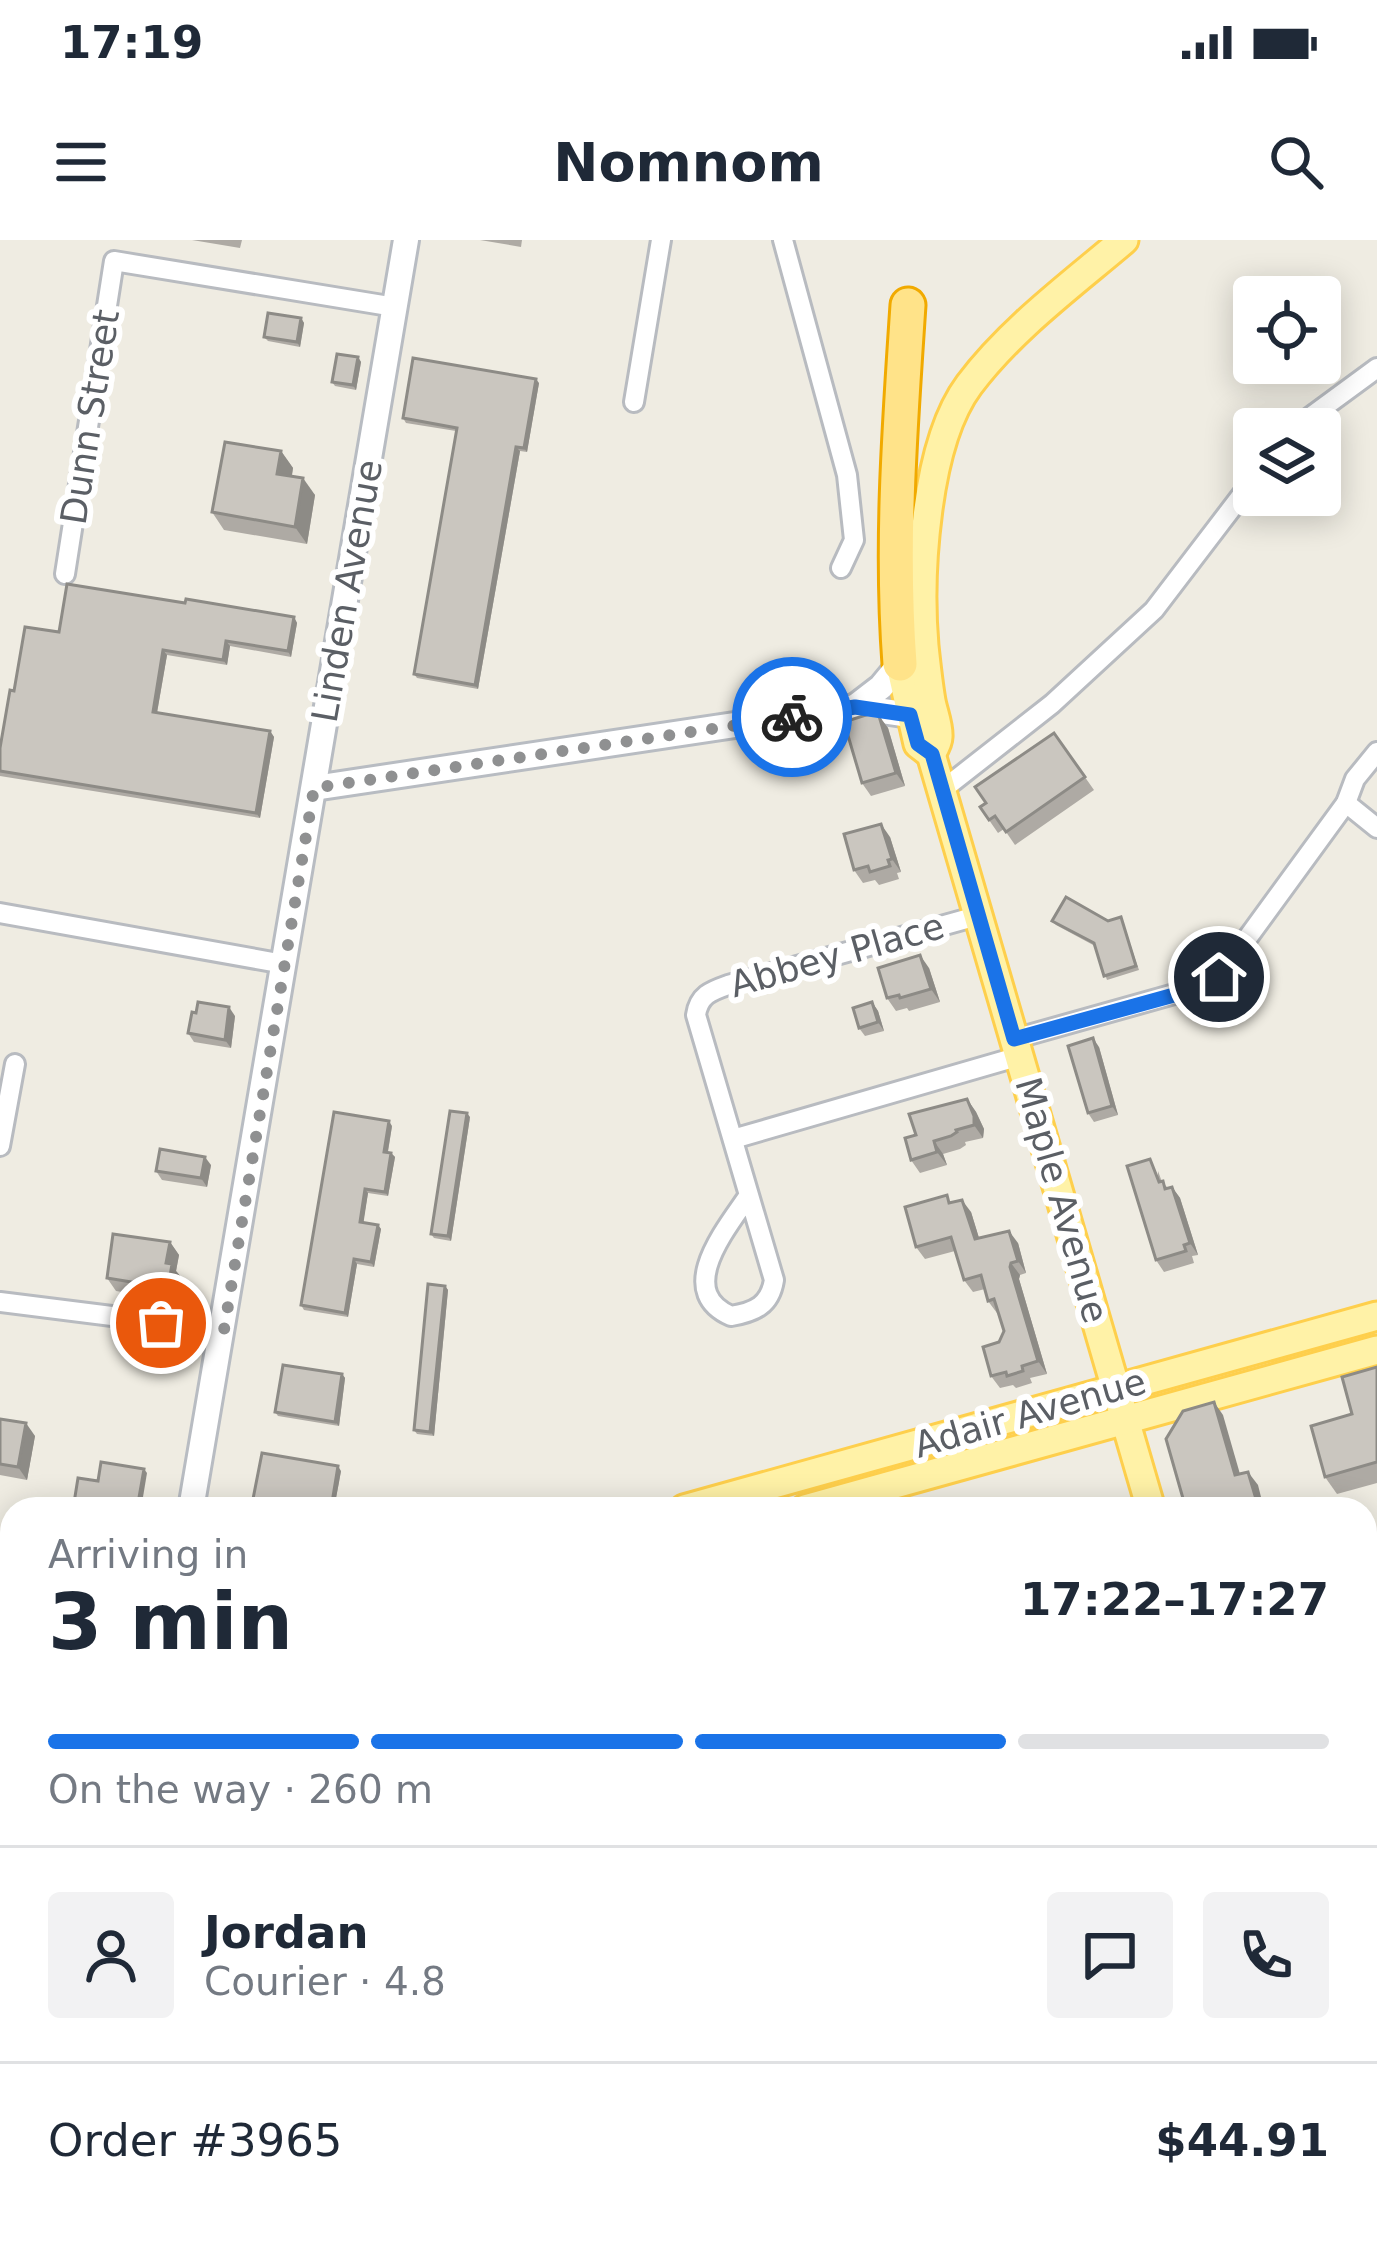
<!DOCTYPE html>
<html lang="en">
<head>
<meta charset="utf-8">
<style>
	:root { --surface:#fff; --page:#f2f2f3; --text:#1f2937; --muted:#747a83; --line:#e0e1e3; --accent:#1a73e8 }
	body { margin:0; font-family:"DejaVu Sans",sans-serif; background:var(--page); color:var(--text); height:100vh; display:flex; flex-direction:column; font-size:45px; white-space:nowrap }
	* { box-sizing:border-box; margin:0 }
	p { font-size:39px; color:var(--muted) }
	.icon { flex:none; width:66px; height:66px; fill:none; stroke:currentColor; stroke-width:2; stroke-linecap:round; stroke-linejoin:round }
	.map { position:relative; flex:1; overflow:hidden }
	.sheet { position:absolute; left:0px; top:1257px; width:1377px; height:747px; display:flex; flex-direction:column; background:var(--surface); border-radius:36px 36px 0 0; box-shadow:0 6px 30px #0003 }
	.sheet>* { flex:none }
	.tools { position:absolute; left:1233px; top:36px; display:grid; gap:24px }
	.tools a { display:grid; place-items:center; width:108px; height:108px; border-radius:12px; background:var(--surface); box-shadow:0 6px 30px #0003; font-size:60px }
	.pin { position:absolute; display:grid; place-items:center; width:102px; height:102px; color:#fff; margin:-51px; border:6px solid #fff; border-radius:50%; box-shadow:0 3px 12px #0007 }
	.courier { position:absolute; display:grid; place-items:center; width:120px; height:120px; margin:-60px; border:9px solid #1a73e8; border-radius:50%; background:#fff; color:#222; box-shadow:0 3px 15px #0007 }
	.overview em { font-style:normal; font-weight:800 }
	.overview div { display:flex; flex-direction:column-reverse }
	.overview { display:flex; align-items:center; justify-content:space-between; height:204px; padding:0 48px }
	h1 { font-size:78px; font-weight:800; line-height:90px }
	.bar { display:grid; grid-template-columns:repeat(4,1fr); gap:18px 12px; align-content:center; height:144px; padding:0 48px }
	.bar i { height:15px; border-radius:9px; background:var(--line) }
	.bar .selected { background:var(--accent) }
	.bar p { grid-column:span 4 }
	.line { display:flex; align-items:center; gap:30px; padding:0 48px; border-top:3px solid var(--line) }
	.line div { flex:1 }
	.round { display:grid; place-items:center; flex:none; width:126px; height:126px; border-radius:12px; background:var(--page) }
	.status { display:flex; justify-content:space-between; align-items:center; height:84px; padding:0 60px; background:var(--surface); direction:ltr }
	.status svg { height:33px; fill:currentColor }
	header { display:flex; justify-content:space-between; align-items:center; height:156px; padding:0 48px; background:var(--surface); font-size:54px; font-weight:800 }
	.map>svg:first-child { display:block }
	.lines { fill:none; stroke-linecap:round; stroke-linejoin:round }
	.street-casing { stroke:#b8bbc0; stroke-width:24 }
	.secondary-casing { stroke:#b8bcc2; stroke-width:30 }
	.primary-casing { stroke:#fecf4c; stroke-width:33 }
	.highway-casing { stroke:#f1aa00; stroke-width:39 }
	.street { stroke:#fff; stroke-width:18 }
	.secondary { stroke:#fff; stroke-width:24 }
	.primary { stroke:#fff2a7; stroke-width:27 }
	.highway { stroke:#ffe389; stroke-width:33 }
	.wall { fill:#aeaaa4 }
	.shaded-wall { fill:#8d8b86 }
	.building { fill:#cac6bf; stroke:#8d8b86; stroke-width:3 }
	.done { stroke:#8f9091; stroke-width:12; stroke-dasharray:0 21.6 }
	.route { stroke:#1a73e8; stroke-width:15 }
	.labels { text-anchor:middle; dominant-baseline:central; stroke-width:12; stroke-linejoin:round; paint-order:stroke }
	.street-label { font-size:36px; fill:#5b5f65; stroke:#fff }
</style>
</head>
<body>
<div class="status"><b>17:19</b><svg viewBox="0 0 49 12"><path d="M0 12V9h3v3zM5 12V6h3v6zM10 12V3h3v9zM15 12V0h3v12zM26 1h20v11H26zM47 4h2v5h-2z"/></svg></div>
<header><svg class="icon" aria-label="menu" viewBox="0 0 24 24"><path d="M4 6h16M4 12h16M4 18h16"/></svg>Nomnom<svg class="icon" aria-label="search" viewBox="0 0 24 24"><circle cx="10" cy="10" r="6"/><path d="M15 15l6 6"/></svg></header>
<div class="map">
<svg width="1377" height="2003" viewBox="0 0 1377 2003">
	<rect width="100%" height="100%" fill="#efece2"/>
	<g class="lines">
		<g class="street-casing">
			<g id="street">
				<path d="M783,0L847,235L854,300L841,328"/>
				<path d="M634,162L661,0"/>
				<path d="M1294,189L1377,128"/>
				<path d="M65,334L114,21L395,67"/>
				<path d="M941,551L1052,464L1154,370L1254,239"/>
				<path d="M1346,563L1377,588"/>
				<path d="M0,673L284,724"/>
				<path d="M1014,799L1185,751L1219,737L1346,563L1355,539L1377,512"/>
				<path d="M733,899L1020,816"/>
				<path d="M0,906L15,824"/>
				<path d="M749,955C726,989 674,1051 731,1076C755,1072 770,1065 774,1040L696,775C699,755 711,751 728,745L977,676"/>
				<path d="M0,1062L223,1090"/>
				<path d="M1365,1703L1377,1700"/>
				<path d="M0,1757H12"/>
				<path d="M854,1992L857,2003"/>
				<path d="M296,2003L335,1992"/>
				<path d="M359,2003L360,1992"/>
				<path d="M518,2003L520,1992"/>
				<path d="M1314,2003L1323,2000L1334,2003"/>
			</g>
		</g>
		<g class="secondary-casing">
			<g id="secondary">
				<path d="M855,467L881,447L900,424"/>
				<path d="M314,548L855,467L910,475"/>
				<path d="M191,1269L406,0"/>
				<path d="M70,2003L71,1992"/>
			</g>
		</g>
		<g class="primary-casing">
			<g id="primary">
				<path d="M900,424L918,504L931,514"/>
				<path d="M931,514L1151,1269"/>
				<path d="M931,514C934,509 938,503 938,497C939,486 933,472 931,461C928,443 926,425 924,406C918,335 925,204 969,145C1011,89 1071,45 1124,0"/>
				<path d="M684,1269L1377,1076"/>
				<path d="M805,1269L1377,1110"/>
				<path d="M0,1461L12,1457"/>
				<path d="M0,1497L12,1494"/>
				<path d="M1365,1992L1368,2003"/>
			</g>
		</g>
		<g class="highway-casing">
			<path id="highway" d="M900,424C891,304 900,185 908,65"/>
		</g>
		<use href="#street" class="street"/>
		<use href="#secondary" class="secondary"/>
		<use href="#primary" class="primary"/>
		<use href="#highway" class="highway"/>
	</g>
	<g class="wall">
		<path d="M192,0H242L240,8Z"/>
		<path d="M480,0H522L521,7Z"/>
		<path d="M301,78L304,83L300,107L268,101L264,97Z"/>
		<path d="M358,117L361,122L356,150L335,146L332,142Z"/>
		<path d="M539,143L527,212L520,211L478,449L417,438L414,434L456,191L406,183L403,178Z"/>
		<path d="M281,211L293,228L292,236L315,255L307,304L224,290L212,272Z"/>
		<path d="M185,363L294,377L297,383L291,417L230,406L227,425L167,415L157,473L270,491L274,497L260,578L0,536V508L14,451L59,392Z"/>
		<path d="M879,476L888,488L905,546L871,556L862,543Z"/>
		<path d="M1054,493L1094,550L1015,605L1004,589L998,593L980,567Z"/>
		<path d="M890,597L901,632L897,633L899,639L879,645L875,640L863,643L854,630Z"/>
		<path d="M1121,677L1139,730L1107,740L1095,706L1056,685L1052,681H1108Z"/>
		<path d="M929,728L940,762L909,771L907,768L896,771L887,758Z"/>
		<path d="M872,762L878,771L884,791L865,796L859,788Z"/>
		<path d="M196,773L235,776L231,808L194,802L188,793Z"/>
		<path d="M1099,807L1118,875L1094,882L1088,873Z"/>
		<path d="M967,859L976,872L984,889L983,898L965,902L966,905L960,909L943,914L947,925L920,933L911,920L916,895Z"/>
		<path d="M470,877L451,1001L434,998L431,994Z"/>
		<path d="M392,886L388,912L391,913L395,917L388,956L368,953L363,982L378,985L381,989L374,1027L357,1024L348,1077L304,1070L301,1065Z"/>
		<path d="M211,925L207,947L162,940L156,931Z"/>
		<path d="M1158,931L1162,942L1168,948L1172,947L1180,958L1198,1015L1192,1016L1194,1023L1164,1032L1156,1020Z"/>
		<path d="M952,963L971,972L979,998L1018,1003L1026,1033L1020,1035L1019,1039L1047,1134L1030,1138L1032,1143L1016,1148L1013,1145L1000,1148L991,1136L1004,1091L998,1072L997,1073L988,1061L985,1049L973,1052L964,1040L955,1011L925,1019L916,1007Z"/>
		<path d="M170,1002L179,1015L176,1031L181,1037L177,1061L116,1051L107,1038Z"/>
		<path d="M445,1046L448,1050L434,1196L417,1194L414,1190Z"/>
		<path d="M1377,1127V1243L1337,1254L1325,1237L1352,1174Z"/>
		<path d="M342,1134L345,1138L339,1186L278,1176L275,1172Z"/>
		<path d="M0,1179L35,1196L27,1240L0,1235Z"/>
		<path d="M341,1231L334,1269H288L256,1263L253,1259Z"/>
		<path d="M0,1361L8,1364L12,1376V1396L0,1400Z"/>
		<path d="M1365,1496L1375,1510L1377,1517V1546L1365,1549Z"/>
		<path d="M0,1523L12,1528L8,1548L12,1549V1596L0,1594Z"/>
		<path d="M12,1665V1699L6,1698L0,1689Z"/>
	</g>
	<g class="shaded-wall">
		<path d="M301,78L304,83L300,107L297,102Z"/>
		<path d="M358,117L361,122L356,150L353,145Z"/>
		<path d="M536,139L539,143L527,212L524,208Z"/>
		<path d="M516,207L520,211L478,449L475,445Z"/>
		<path d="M281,211L293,228L289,251L277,234Z"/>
		<path d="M303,238L315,255L307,304L295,287Z"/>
		<path d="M294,377L297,383L291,417L288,411Z"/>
		<path d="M226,401L230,406L227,425L223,420Z"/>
		<path d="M163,410L167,415L156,478L153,472Z"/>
		<path d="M879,476L888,488L905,546L896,533Z"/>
		<path d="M270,491L274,497L260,578L256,573Z"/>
		<path d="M881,584L890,597L901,632L892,619Z"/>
		<path d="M920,715L929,728L940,762L931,749Z"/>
		<path d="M872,762L878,771L884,791L878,782Z"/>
		<path d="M229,767L235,776L231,808L225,800Z"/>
		<path d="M1093,798L1099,807L1118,875L1112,866Z"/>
		<path d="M967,859L976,872L984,889L983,898L974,885Z"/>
		<path d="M467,873L470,877L451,1001L448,996Z"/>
		<path d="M389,881L392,886L387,916L384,912Z"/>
		<path d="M934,901L943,914L947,925L937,912Z"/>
		<path d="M391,913L395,917L388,956L385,952Z"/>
		<path d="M205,917L211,925L207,947L201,938Z"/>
		<path d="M1172,947L1180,958L1198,1015L1190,1003Z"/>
		<path d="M365,949L368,953L363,986L360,982Z"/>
		<path d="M962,960L971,972L983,1011L975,999Z"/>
		<path d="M378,985L381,989L374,1027L371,1022Z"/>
		<path d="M1009,991L1018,1003L1026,1033L1018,1021Z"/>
		<path d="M170,1002L179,1015L176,1031L181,1037L177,1061L168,1048L166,1023Z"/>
		<path d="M354,1019L357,1024L348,1077L345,1073Z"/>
		<path d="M1011,1023L1020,1035L1019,1039L1047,1134L1038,1121L1010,1027Z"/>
		<path d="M445,1046L448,1050L434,1196L430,1192Z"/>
		<path d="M342,1134L345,1138L339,1186L335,1182Z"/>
		<path d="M1214,1162L1223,1175L1244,1248L1235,1235Z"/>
		<path d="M26,1183L35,1196L27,1240L18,1227Z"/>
		<path d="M338,1226L341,1231L334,1269H331Z"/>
		<path d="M144,1229L147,1233L141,1269H137Z"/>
		<path d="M1248,1232L1258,1245L1264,1269H1259Z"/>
		<path d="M1365,1496L1375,1510L1377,1533L1375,1530Z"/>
		<path d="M7,1521L12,1528L7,1553L3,1547Z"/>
	</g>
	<g class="building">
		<path d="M268,73L301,78L297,102L264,97Z"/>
		<path d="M337,114L358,117L353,145L332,142Z"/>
		<path d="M413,118L536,139L524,208L516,207L475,445L414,434L457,188L403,178Z"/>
		<path d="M225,202L281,211L277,234L303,238L295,287L212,272Z"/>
		<path d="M67,344L185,363L186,359L294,377L288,411L226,401L223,420L163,410L153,472L270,491L256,573L0,531V508L10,450L14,451L25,387L59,392Z"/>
		<path d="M869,474L879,476L896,533L862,543L844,482Z"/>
		<path d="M1054,493L1085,537L1006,592L995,576L989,580L980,567L986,563L975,547Z"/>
		<path d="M881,584L892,619L888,620L890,626L870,632L868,626L854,630L844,594Z"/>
		<path d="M1066,657L1108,681L1121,677L1136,726L1104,736L1094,703L1052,681Z"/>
		<path d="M920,715L931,749L900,758L899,755L887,758L878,728Z"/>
		<path d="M198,762L229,767L225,800L188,793L192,772L196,773Z"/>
		<path d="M872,762L878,782L859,788L853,768Z"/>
		<path d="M1093,798L1112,866L1088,873L1068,806Z"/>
		<path d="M967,859L974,876V885L956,890L957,892L951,896L934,901L937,912L911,920L905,898L916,895L909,874Z"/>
		<path d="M450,871L467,873L448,996L431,994Z"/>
		<path d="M334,872L389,881L384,912L391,913L385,952L365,949L360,982L378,985L371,1022L354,1019L345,1073L301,1065Z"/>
		<path d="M160,909L205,917L201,938L156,931Z"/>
		<path d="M1150,919L1159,942L1163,941L1165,949L1172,947L1190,1003L1184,1005L1186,1011L1156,1020L1127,926Z"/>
		<path d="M947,955L949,963L962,960L975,999L1009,991L1018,1021L1011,1023L1010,1027L1038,1121L1022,1126L1023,1131L1007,1136L1006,1132L991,1136L983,1107L999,1102L1004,1091L994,1059L988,1061L981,1035L964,1040L951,997L916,1007L905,967Z"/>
		<path d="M113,994L170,1002L166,1023L172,1024L168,1048L107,1038Z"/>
		<path d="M428,1044L445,1046L430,1192L414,1190Z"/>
		<path d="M283,1125L342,1134L335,1182L275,1172Z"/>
		<path d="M1377,1127V1222L1325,1237L1311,1186L1352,1174L1342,1137Z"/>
		<path d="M1214,1162L1235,1235L1248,1232L1259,1269H1186L1166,1199L1183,1171Z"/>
		<path d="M0,1179L26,1183L18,1227L0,1224Z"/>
		<path d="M262,1213L338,1226L331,1269H310L253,1259Z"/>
		<path d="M101,1222L144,1229L137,1269H73L78,1238L98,1241Z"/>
		<path d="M5,1359L12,1383V1391L0,1394V1361Z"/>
		<path d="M1365,1496L1375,1530L1365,1532Z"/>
		<path d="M7,1521L3,1547L12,1549V1590L0,1588V1523Z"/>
		<path d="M4,1664L12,1665V1691L0,1689Z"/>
		<path d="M0,1796L12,1798V1831L0,1829Z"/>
		<path d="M0,1919L12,1921V1962L0,1960Z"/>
	</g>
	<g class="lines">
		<path class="done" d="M161,1083L224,1090L314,548L792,477"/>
		<path class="route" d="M792,477L855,467L910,475L918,504L932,514L1014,799L1185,752L1219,737"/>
	</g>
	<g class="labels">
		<g class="street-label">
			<text transform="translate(90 177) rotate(-81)">Dunn Street</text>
			<text transform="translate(347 351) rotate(-80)">Linden Avenue</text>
			<text transform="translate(837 715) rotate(-16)">Abbey Place</text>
			<text transform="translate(1062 960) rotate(74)">Maple Avenue</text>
			<text transform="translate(1030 1173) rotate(-16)">Adair Avenue</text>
		</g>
	</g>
</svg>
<div class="tools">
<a><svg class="icon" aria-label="locate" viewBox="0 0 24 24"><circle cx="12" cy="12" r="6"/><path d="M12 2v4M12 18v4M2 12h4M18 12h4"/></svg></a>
<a><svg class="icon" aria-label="layers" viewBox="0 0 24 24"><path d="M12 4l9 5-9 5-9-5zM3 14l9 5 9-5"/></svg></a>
</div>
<div class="pin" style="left:161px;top:1083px;background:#ea580c"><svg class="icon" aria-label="bag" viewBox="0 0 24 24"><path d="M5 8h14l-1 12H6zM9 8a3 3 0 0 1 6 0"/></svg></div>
<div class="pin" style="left:1219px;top:737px;background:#1f2937"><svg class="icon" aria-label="home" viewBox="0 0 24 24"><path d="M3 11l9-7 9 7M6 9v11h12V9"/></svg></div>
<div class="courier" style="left:792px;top:477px"><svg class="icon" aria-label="bike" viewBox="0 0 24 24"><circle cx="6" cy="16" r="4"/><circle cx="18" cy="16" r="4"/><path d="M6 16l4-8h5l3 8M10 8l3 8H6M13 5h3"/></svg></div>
<section class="sheet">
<div class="overview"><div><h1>3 min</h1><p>Arriving in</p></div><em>17:22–17:27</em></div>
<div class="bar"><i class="selected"></i><i class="selected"></i><i class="selected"></i><i></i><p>On the way · 260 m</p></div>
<div class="line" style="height:216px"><a class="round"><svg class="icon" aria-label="person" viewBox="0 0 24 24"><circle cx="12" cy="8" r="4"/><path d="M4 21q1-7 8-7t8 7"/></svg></a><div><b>Jordan</b><p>Courier · 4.8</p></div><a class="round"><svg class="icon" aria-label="chat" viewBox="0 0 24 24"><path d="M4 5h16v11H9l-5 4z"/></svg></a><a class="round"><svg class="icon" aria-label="phone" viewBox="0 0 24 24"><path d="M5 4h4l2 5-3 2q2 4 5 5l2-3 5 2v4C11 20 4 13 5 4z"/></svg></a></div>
<div class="line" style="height:156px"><div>Order #3965</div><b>$44.91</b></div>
</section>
</div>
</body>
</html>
